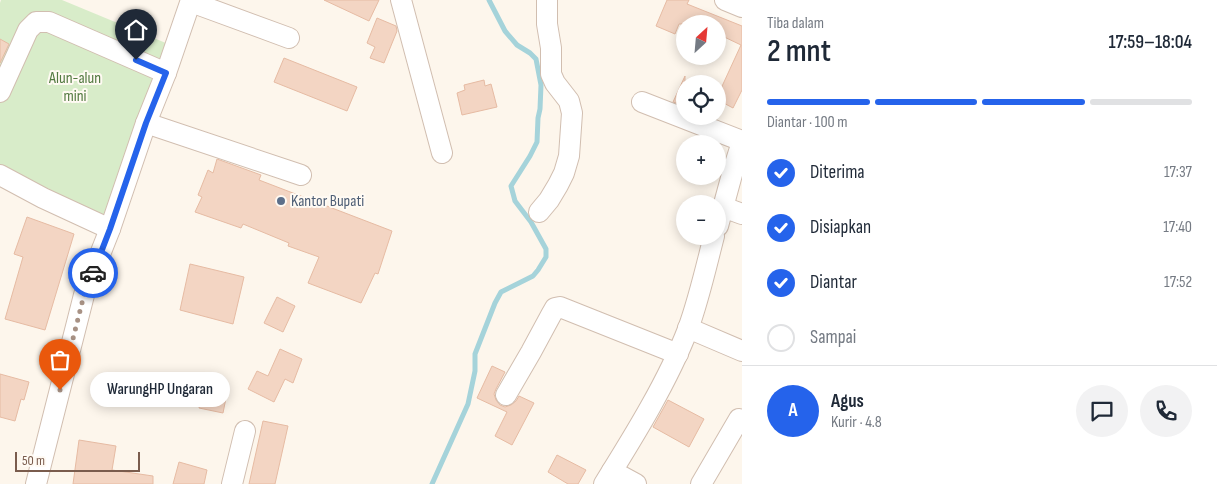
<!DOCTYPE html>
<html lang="id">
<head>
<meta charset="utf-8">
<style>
	:root { --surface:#fff; --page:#f2f2f3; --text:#1f2937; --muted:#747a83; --line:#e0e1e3; --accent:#2563eb }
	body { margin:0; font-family:"Sofia Sans Condensed",sans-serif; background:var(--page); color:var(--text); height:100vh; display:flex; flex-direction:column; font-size:19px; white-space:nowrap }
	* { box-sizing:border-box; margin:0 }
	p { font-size:16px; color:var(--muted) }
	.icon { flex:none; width:28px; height:28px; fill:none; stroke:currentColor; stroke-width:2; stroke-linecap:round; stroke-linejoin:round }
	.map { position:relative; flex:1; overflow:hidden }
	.drawer { display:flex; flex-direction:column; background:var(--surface); width:475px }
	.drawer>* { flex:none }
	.needle { width:32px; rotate:26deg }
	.controls { position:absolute; left:676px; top:15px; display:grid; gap:10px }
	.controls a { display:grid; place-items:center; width:50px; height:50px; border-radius:50%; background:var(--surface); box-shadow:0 2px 12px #0003; font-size:25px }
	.scale { position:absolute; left:15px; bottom:12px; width:125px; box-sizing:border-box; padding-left:5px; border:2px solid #7a5c4d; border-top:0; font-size:14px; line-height:18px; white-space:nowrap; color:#7a5c4d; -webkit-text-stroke:4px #fffaf3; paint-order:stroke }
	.pin { position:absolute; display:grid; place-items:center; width:42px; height:42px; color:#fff; margin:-51px -21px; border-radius:50% 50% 50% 0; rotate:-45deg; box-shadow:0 0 5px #0007 }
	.pin .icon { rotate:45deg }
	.courier { position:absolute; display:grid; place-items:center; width:50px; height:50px; margin:-25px; border:4px solid #2563eb; border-radius:50%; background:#fff; color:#222; box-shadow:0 1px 6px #0007 }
	.bubble { position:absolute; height:35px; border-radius:18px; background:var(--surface); box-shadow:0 2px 12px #0003; font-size:16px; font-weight:600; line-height:35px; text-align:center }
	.summary em { font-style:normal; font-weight:600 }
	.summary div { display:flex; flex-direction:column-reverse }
	.summary { display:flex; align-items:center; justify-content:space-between; height:85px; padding:0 25px }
	h1 { font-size:32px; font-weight:600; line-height:38px }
	.bar { display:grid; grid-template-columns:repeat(4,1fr); gap:8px 5px; align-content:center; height:60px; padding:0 25px }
	.bar i { height:6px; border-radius:4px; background:var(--line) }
	.bar .on { background:var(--accent) }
	.bar p { grid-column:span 4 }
	.line { display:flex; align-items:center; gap:12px; padding:0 25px; border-top:1px solid var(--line) }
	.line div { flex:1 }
	.round { display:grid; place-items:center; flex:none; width:52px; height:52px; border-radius:26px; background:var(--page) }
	ol { padding:0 25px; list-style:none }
	li { display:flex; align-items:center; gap:15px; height:55px }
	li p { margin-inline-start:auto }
	li .icon { padding:5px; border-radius:50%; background:var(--accent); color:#fff; stroke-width:4 }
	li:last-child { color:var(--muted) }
	li i { width:28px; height:28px; border:2px solid var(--line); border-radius:50% }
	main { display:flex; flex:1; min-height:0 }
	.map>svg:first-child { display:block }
	.green { fill:#d8ecc9 }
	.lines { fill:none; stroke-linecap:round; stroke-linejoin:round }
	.stream { stroke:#a5d3da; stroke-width:5 }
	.building { fill:#f3d5c3; stroke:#e6bba3 }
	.minor-casing { stroke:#d1beb0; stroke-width:22 }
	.minor { stroke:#fff; stroke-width:20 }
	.done { stroke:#a89285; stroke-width:5; stroke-dasharray:0 9 }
	.route { stroke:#2563eb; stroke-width:6 }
	.service-dot { fill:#5c6f8a; stroke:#fffaf3; stroke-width:2 }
	.labels { text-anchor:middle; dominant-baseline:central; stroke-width:4; stroke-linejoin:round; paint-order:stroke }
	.park-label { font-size:16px; fill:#537a41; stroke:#fffaf3 }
	.service-label { font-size:16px; fill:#4e5e75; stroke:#fffaf3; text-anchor:start }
</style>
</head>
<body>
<main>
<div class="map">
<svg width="742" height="484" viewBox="0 0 742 484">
	<rect width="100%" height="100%" fill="#fdf6ec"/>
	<path class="green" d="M1,0H62L173,46L99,226L0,185V3Z"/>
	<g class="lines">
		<path class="stream" d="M432,484L468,404L475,371V354L495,303L501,292L533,276L538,270L546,257V249L531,222L515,201L511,186L530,156L537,142L538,118L540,109L541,85L536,59L530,53L517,45L505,31L489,0"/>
	</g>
	<g class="building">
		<path d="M324,0H379L369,21Z"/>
		<path d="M667,0H689L687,4L742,26V90L733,108L718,100V95L741,45L718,34V24H679L675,34L656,26Z"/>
		<path d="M377,18L396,26L397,31L384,63L370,58L375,47L367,43Z"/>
		<path d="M0,39L9,44L0,63Z"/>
		<path d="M284,58L357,87L347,111L274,82Z"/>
		<path d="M685,76V106L673,102Z"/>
		<path d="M484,80L485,86L491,84L497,107L462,115L457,93L465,90L464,85Z"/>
		<path d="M217,159L261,175L259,180L392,231L378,274L375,273L361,303L308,283L319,257L288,246L289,243L243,224L241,228L195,212L202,197L198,195L208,170L213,173Z"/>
		<path d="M27,217L74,234L45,330L5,319L23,257L14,254Z"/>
		<path d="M190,264L244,277L233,324L180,310Z"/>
		<path d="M277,297L295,306L283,332L264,323Z"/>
		<path d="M280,349L302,359L293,383L285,379L274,402L248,389L257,371L268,376Z"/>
		<path d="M492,366L505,372L496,389L494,394L496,400L500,405L505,407L511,405L516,401L519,396L534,403L512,445L495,436L507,412L477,398Z"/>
		<path d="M0,374L29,382L24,400L21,399L15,421L0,417Z"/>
		<path d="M211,387L227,393L223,413L199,408L202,391L210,393Z"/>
		<path d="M668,400L704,419L689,447L653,427Z"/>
		<path d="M263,421L288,426L275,484H249Z"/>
		<path d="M79,440L116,446L112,470L153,476V484H73Z"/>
		<path d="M557,455L586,470L578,484H568L548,472Z"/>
		<path d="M179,462L207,470L204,484H173Z"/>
	</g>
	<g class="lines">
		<g class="minor-casing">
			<g id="minor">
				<path d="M401,0L442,153"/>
				<path d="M725,0L742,7"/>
				<path d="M191,2L289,38"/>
				<path d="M0,92L28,30L36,22H49L166,73"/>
				<path d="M642,102L742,141"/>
				<path d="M146,123L301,175"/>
				<path d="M0,175L43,198L110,229"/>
				<path d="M723,207L742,214"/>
				<path d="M539,212L549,200L558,185L564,173L569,156L572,113L569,101L555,83L551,74V48L547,24V0"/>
				<path d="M718,226L734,167L742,142"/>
				<path d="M688,328L742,351"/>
				<path d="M506,395L531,352L551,315L555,308L560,307L678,354"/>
				<path d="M612,471L636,484"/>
				<path d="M36,484L84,295L110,229L146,123L166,73L191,0"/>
				<path d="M232,484L245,431"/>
				<path d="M604,484C634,436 668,381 688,329C699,299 706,267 714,236"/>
				<path d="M701,484L739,419"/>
			</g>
		</g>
		<use href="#minor" class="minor"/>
	</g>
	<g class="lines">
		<path class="done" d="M60,390L84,295L93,273"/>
		<path class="route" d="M93,273L110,229L146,123L166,73L136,60"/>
	</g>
	<circle class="service-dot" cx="281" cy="201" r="5"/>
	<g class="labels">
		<g class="park-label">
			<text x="75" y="78">Alun-alun<tspan x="75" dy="18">mini</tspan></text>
		</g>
		<g class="service-label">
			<text x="291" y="201">Kantor Bupati</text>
		</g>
	</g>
</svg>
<div class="controls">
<a><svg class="needle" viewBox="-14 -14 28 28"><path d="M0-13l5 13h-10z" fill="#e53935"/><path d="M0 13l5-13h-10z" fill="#747a83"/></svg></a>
<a><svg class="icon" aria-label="locate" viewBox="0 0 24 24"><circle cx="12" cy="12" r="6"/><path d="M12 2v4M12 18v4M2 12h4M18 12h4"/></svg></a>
<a>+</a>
<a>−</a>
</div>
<div class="scale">50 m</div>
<div class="pin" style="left:60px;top:390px;background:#ea580c"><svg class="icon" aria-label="bag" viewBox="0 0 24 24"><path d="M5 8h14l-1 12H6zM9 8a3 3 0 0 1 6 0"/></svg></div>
<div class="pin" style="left:136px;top:60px;background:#1f2937"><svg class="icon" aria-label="home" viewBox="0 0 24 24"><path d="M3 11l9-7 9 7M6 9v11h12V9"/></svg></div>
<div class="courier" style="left:93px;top:273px"><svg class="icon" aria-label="car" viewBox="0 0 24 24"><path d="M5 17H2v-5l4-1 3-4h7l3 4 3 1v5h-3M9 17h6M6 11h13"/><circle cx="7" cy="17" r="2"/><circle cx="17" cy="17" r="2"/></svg></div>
<div class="bubble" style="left:90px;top:372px;width:140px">WarungHP Ungaran</div>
</div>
<section class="drawer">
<div class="summary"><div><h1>2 mnt</h1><p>Tiba dalam</p></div><em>17:59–18:04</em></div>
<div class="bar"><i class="on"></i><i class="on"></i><i class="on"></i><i></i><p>Diantar · 100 m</p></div>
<ol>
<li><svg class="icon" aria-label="check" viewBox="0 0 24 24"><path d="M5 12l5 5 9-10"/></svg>Diterima<p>17:37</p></li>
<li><svg class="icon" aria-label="check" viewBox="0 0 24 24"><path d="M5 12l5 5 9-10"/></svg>Disiapkan<p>17:40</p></li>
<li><svg class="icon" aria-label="check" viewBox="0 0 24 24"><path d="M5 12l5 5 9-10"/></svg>Diantar<p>17:52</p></li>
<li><i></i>Sampai</li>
</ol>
<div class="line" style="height:90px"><b class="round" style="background:var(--accent);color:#fff">A</b><div><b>Agus</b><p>Kurir · 4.8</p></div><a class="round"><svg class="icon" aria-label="chat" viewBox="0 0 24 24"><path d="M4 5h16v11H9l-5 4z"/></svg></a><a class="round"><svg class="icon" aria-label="phone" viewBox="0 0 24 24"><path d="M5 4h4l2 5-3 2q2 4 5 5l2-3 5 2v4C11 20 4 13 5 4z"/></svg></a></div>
</section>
</main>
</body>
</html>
